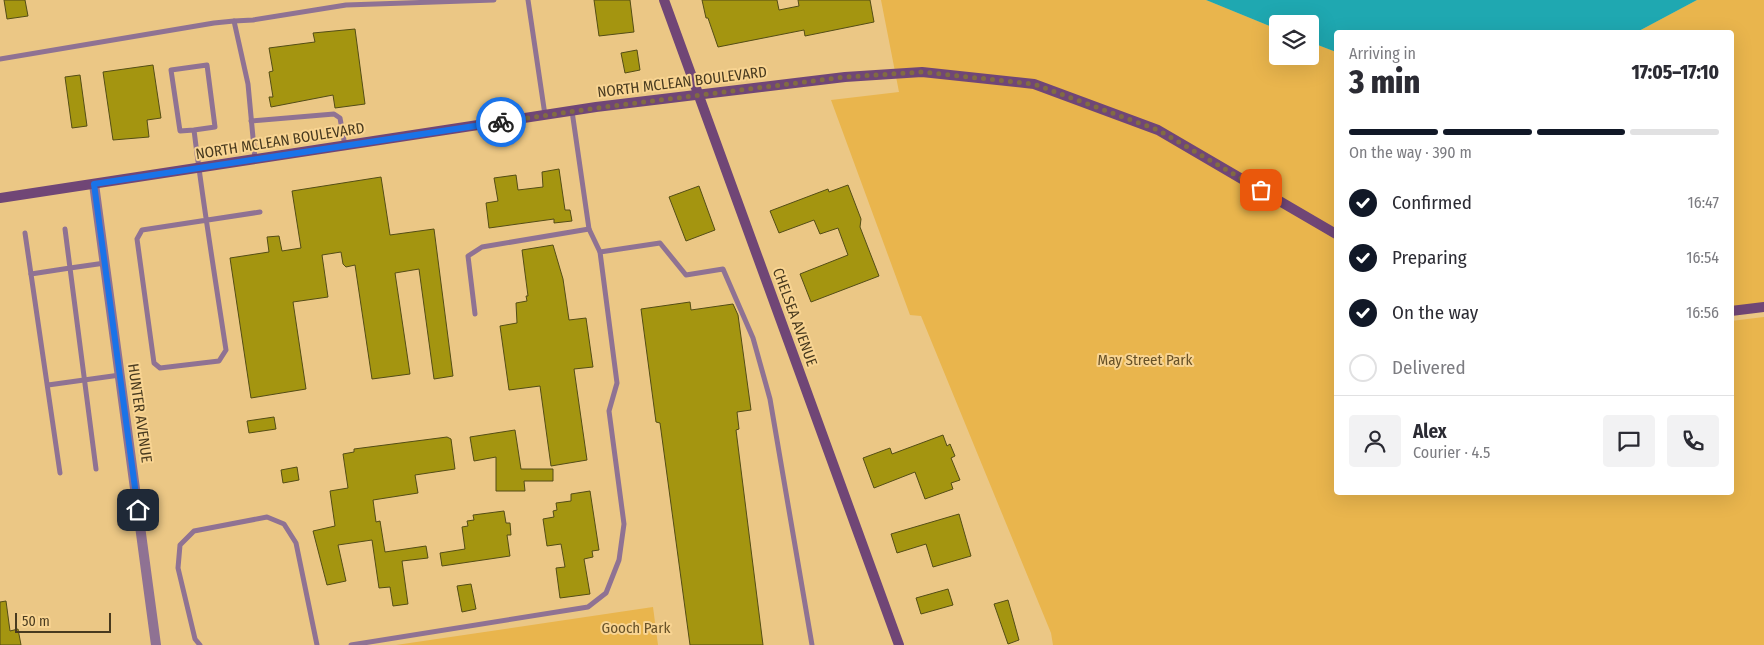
<!DOCTYPE html>
<html lang="en">
<head>
<meta charset="utf-8">
<style>
	:root { --surface:#fff; --page:#f2f2f3; --text:#2b2b33; --muted:#7c7c81; --line:#e1e1e2; --accent:#111827 }
	body { margin:0; font-family:"Fira Sans Condensed",sans-serif; background:var(--page); color:var(--text); height:100vh; display:flex; flex-direction:column; font-size:19px; white-space:nowrap }
	* { box-sizing:border-box; margin:0 }
	p { font-size:16px; color:var(--muted) }
	.icon { flex:none; width:28px; height:28px; fill:none; stroke:currentColor; stroke-width:2; stroke-linecap:round; stroke-linejoin:round }
	.map { position:relative; flex:1; overflow:hidden }
	.drawer { position:absolute; left:1334px; top:30px; width:400px; height:465px; display:flex; flex-direction:column; background:var(--surface); border-radius:5px; box-shadow:0 5px 20px #0002 }
	.drawer>* { flex:none }
	.buttons { position:absolute; left:1269px; top:15px; display:grid; gap:10px }
	.buttons a { display:grid; place-items:center; width:50px; height:50px; border-radius:5px; background:var(--surface); box-shadow:0 5px 20px #0002; font-size:25px }
	.scale { position:absolute; left:15px; bottom:12px; width:96px; box-sizing:border-box; padding-left:5px; border:2px solid #483a1f; border-top:0; font-size:14px; line-height:18px; white-space:nowrap; color:#483a1f; -webkit-text-stroke:4px #f8d492; paint-order:stroke }
	.pin { position:absolute; display:grid; place-items:center; width:42px; height:42px; color:#fff; margin:-21px; border-radius:10px; box-shadow:0 2px 8px #0006 }
	.courier { position:absolute; display:grid; place-items:center; width:50px; height:50px; margin:-25px; border:4px solid #1a73e8; border-radius:50%; background:#fff; color:#222; box-shadow:0 1px 6px #0007 }
	.summary em { font-style:normal; font-weight:800 }
	.summary div { display:flex; flex-direction:column-reverse }
	.summary { display:flex; align-items:center; justify-content:space-between; height:85px; padding:0 15px }
	h1 { font-size:32px; font-weight:800; line-height:38px }
	.bar { display:grid; grid-template-columns:repeat(4,1fr); gap:8px 5px; align-content:center; height:60px; padding:0 15px }
	.bar i { height:6px; border-radius:4px; background:var(--line) }
	.bar .selected { background:var(--accent) }
	.bar p { grid-column:span 4 }
	.line { display:flex; align-items:center; gap:12px; padding:0 15px; border-top:1px solid var(--line) }
	.line div { flex:1 }
	.round { display:grid; place-items:center; flex:none; width:52px; height:52px; border-radius:5px; background:var(--page) }
	ol { padding:0 15px; list-style:none }
	li { display:flex; align-items:center; gap:15px; height:55px }
	li p { margin-inline-start:auto }
	li .icon { padding:5px; border-radius:50%; background:var(--accent); color:#fff; stroke-width:4 }
	li:last-child { color:var(--muted) }
	li i { width:28px; height:28px; border:2px solid var(--line); border-radius:50% }
	.map>svg:first-child { display:block }
	.green { fill:#e9b54d }
	.water { fill:#1fa8b1 }
	.building { fill:#a49510; stroke:#544d16 }
	.lines { fill:none; stroke-linecap:round; stroke-linejoin:round }
	.service { stroke:#8f7293; stroke-width:5 }
	.minor { stroke:#8f7293; stroke-width:10 }
	.secondary { stroke:#704676; stroke-width:10 }
	.done { stroke:#816b43; stroke-width:5; stroke-dasharray:0 9 }
	.route { stroke:#1a73e8; stroke-width:6 }
	.labels { text-anchor:middle; dominant-baseline:central; stroke-width:4; stroke-linejoin:round; paint-order:stroke }
	.street-label { font-size:15px; fill:#483a1f; stroke:#f8d492 }
	.park-label { font-size:15px; fill:#675127; stroke:#f8d492 }
</style>
</head>
<body>
<div class="map">
<svg width="1764" height="645" viewBox="0 0 1764 645">
	<rect width="100%" height="100%" fill="#ebc785"/>
	<g class="green">
		<path d="M881,0H1206L1277,29L1278,56H1310V42L1336,52V492H1731V321L1764,317V645H1053L1051,633L921,316L910,315L831,100L899,92Z"/>
		<path d="M1697,0H1764V303L1731,315V32H1637Z"/>
		<path d="M653,607L658,645H396Z"/>
	</g>
	<path class="water" d="M1206,0H1697L1637,32H1336V52L1310,42V24H1278L1277,29Z"/>
	<g class="building">
		<path d="M4,0H25L28,16L7,19Z"/>
		<path d="M594,0H630L634,32L599,36Z"/>
		<path d="M702,0H777L779,10L799,6L798,0H870L874,22L805,36L804,30L718,47L708,18H706Z"/>
		<path d="M355,29L365,104L335,108L333,95L271,107L269,97H273L269,72L273,71L269,48L315,42L313,33Z"/>
		<path d="M637,50L640,70L625,73L621,53Z"/>
		<path d="M153,65L161,118L147,120L149,137L113,140L103,72Z"/>
		<path d="M80,75L87,126L72,128L65,77Z"/>
		<path d="M559,169L565,210H570L572,221L554,223V219L489,228L486,203L498,201L494,178L516,175L518,190L543,187L542,172Z"/>
		<path d="M381,177L390,235L434,229L453,376L434,379L419,269L395,273L410,374L372,379L355,265L346,267L343,264L341,252L322,255L328,297L293,302L306,389L251,398L230,258L269,252L267,237L279,236L282,251L301,248L292,191Z"/>
		<path d="M848,185L861,219L860,227L879,276L811,302L800,274L848,255L838,228L820,234L814,220L779,233L770,211L828,189L829,192Z"/>
		<path d="M699,186L715,230L686,241L669,197Z"/>
		<path d="M553,245L563,279L569,320L586,318L593,367L574,369L587,460L551,466L540,386L509,390L500,326L517,323L516,303L527,301L526,296H528L522,250Z"/>
		<path d="M690,302L691,310L733,304L738,315L751,410L737,412L739,429L736,430L763,645H690L660,423L656,422L641,309Z"/>
		<path d="M274,417L276,429L249,433L247,421Z"/>
		<path d="M515,430L521,469H553V481H524L525,491H496V457L474,461L470,437Z"/>
		<path d="M943,435L947,446L950,444L955,456L951,458L960,480L951,483L953,489L925,499L915,472L874,488L863,458L890,448L892,454Z"/>
		<path d="M447,437L451,439L455,469L415,475L418,493L373,500L376,522L380,521L385,552L426,546L428,558L402,561L408,604L393,606L390,587L379,588L372,540L338,545L346,581L327,585L313,531L335,526L330,491L348,488L343,454L354,452V449Z"/>
		<path d="M297,467L299,480L283,483L281,470Z"/>
		<path d="M590,491L599,550L592,551L593,557L584,559L590,594L560,598L556,568L565,567L561,544L547,546L543,519L554,517L553,511L557,510L556,503L571,501V494Z"/>
		<path d="M504,511L506,523H510L511,535H507L510,556L442,566L440,553L465,549L462,527L468,526L467,521L474,520L473,515Z"/>
		<path d="M959,514L971,556L933,567L926,544L897,553L891,534Z"/>
		<path d="M471,584L476,609L462,612L457,586Z"/>
		<path d="M948,589L953,605L921,614L916,598Z"/>
		<path d="M1008,600L1019,640L1008,644L994,604Z"/>
		<path d="M6,601L10,631L18,629L21,645H0V602Z"/>
	</g>
	<g class="lines">
		<g class="service">
			<path d="M528,0L545,115"/>
			<path d="M234,21L253,20L346,5L494,0"/>
			<path d="M0,59L214,23L234,21L248,84L255,159"/>
			<path d="M251,121L334,114L340,118L345,146"/>
			<path d="M194,130L180,131L171,70L207,65L215,127L194,130C203,204 215,277 226,350L219,361L160,368L154,363L137,239L142,230L260,212"/>
			<path d="M25,233L60,473"/>
			<path d="M600,252L660,243L686,275L723,269L753,338L770,399L812,645"/>
			<path d="M31,274L70,268L65,229"/>
			<path d="M475,314L468,256L482,247L589,229"/>
			<path d="M48,385L120,375"/>
			<path d="M96,469L70,268L105,263"/>
			<path d="M200,645L195,639L178,568L180,545L194,531L267,517L284,524L296,543L317,645"/>
			<path d="M351,645L588,607L606,593L619,560L624,524L609,411L617,383L600,252L589,229L572,111"/>
		</g>
		<path class="minor" d="M94,184L156,645"/>
		<g class="secondary">
			<path d="M664,0L899,645"/>
			<path d="M0,198L596,107L845,77L922,72L1034,84L1158,130L1336,234"/>
			<path d="M1731,311L1764,307"/>
		</g>
	</g>
	<g class="lines">
		<path class="done" d="M501,122L596,108L845,77L922,72L1034,84L1158,130L1261,190"/>
		<path class="route" d="M138,510L94,184L501,122"/>
	</g>
	<g class="labels">
		<g class="street-label">
			<text transform="translate(682 82) rotate(-7)">NORTH MCLEAN BOULEVARD</text>
			<text transform="translate(280 141) rotate(-9)">NORTH MCLEAN BOULEVARD</text>
			<text transform="translate(795 317) rotate(70)">CHELSEA AVENUE</text>
			<text transform="translate(140 413) rotate(82)">HUNTER AVENUE</text>
		</g>
		<g class="park-label">
			<text x="1145" y="360">May Street Park</text>
			<text x="636" y="628">Gooch Park</text>
		</g>
	</g>
</svg>
<div class="buttons">
<a><svg class="icon" aria-label="layers" viewBox="0 0 24 24"><path d="M12 4l9 5-9 5-9-5zM3 14l9 5 9-5"/></svg></a>
</div>
<div class="scale">50 m</div>
<div class="pin" style="left:1261px;top:190px;background:#ea580c"><svg class="icon" aria-label="bag" viewBox="0 0 24 24"><path d="M5 8h14l-1 12H6zM9 8a3 3 0 0 1 6 0"/></svg></div>
<div class="pin" style="left:138px;top:510px;background:#1f2937"><svg class="icon" aria-label="home" viewBox="0 0 24 24"><path d="M3 11l9-7 9 7M6 9v11h12V9"/></svg></div>
<div class="courier" style="left:501px;top:122px"><svg class="icon" aria-label="bike" viewBox="0 0 24 24"><circle cx="6" cy="16" r="4"/><circle cx="18" cy="16" r="4"/><path d="M6 16l4-8h5l3 8M10 8l3 8H6M13 5h3"/></svg></div>
<section class="drawer">
<div class="summary"><div><h1>3 min</h1><p>Arriving in</p></div><em>17:05–17:10</em></div>
<div class="bar"><i class="selected"></i><i class="selected"></i><i class="selected"></i><i></i><p>On the way · 390 m</p></div>
<ol>
<li><svg class="icon" aria-label="check" viewBox="0 0 24 24"><path d="M5 12l5 5 9-10"/></svg>Confirmed<p>16:47</p></li>
<li><svg class="icon" aria-label="check" viewBox="0 0 24 24"><path d="M5 12l5 5 9-10"/></svg>Preparing<p>16:54</p></li>
<li><svg class="icon" aria-label="check" viewBox="0 0 24 24"><path d="M5 12l5 5 9-10"/></svg>On the way<p>16:56</p></li>
<li><i></i>Delivered</li>
</ol>
<div class="line" style="height:90px"><a class="round"><svg class="icon" aria-label="person" viewBox="0 0 24 24"><circle cx="12" cy="8" r="4"/><path d="M4 21q1-7 8-7t8 7"/></svg></a><div><b>Alex</b><p>Courier · 4.5</p></div><a class="round"><svg class="icon" aria-label="chat" viewBox="0 0 24 24"><path d="M4 5h16v11H9l-5 4z"/></svg></a><a class="round"><svg class="icon" aria-label="phone" viewBox="0 0 24 24"><path d="M5 4h4l2 5-3 2q2 4 5 5l2-3 5 2v4C11 20 4 13 5 4z"/></svg></a></div>
</section>
</div>
</body>
</html>
